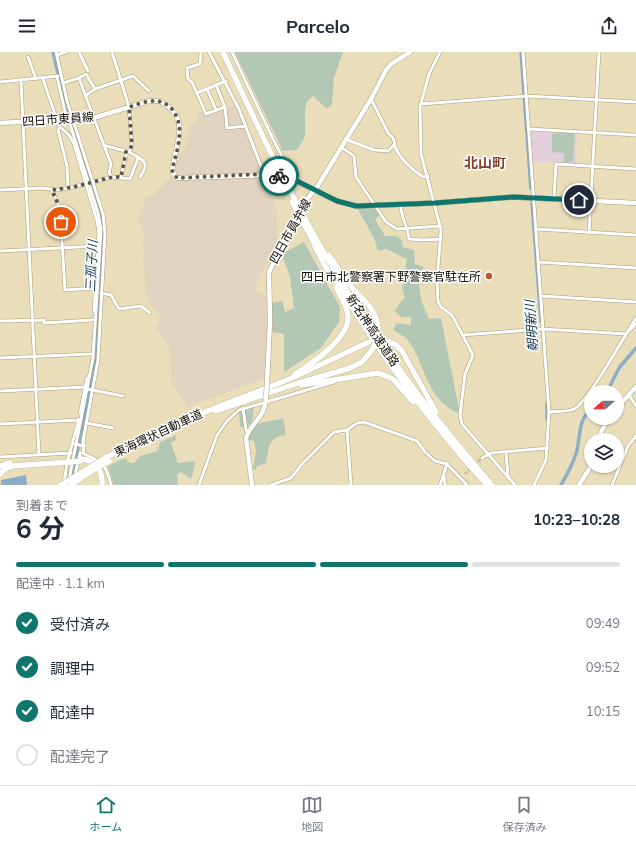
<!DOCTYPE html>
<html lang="ja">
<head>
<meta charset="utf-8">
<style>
	:root { --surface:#fff; --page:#f2f2f3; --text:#1f2937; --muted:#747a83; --line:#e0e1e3; --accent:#0f766e }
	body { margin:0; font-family:Mulish,"Noto Sans JP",sans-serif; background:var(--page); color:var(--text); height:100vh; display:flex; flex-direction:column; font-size:15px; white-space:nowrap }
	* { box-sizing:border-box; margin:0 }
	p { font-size:13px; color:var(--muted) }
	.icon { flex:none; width:22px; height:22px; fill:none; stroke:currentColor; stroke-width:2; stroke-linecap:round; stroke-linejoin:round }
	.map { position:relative; height:433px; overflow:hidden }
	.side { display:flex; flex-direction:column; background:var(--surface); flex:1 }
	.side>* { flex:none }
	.needle { width:26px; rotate:249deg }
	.controls { position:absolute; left:584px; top:333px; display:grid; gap:8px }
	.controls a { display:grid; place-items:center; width:40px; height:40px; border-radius:50%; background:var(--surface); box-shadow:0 1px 3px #0004; font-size:20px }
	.pin { position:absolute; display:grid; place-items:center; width:34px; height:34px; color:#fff; margin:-17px; border:2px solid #fff; border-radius:50%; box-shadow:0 1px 4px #0007 }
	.courier { position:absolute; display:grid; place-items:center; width:40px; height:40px; margin:-20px; border:3px solid #0f766e; border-radius:50%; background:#fff; color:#222; box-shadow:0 1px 5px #0007 }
	.overview em { font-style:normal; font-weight:700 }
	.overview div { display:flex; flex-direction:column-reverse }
	.overview { display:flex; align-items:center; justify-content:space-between; height:68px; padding:0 16px }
	h1 { font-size:26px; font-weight:700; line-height:30px }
	.bar { display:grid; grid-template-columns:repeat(4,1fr); gap:6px 4px; align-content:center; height:48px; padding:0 16px }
	.bar i { height:5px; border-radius:3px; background:var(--line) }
	.bar .selected { background:var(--accent) }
	.bar p { grid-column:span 4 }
	ol { padding:0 16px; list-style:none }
	li { display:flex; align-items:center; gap:12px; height:44px }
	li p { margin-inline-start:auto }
	li .icon { padding:4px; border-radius:50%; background:var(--accent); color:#fff; stroke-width:4 }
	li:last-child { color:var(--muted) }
	li i { width:22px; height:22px; border:2px solid var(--line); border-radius:50% }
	header { display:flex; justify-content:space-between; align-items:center; height:52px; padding:0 16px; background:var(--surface); font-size:18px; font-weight:700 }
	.tab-bar { display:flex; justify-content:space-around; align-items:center; height:56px; border-top:1px solid var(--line); background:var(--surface); font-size:11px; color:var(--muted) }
	.tab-bar a { display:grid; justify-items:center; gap:2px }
	.tab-bar .selected { color:var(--accent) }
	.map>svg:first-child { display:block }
	.industrial { fill:#e0d3bf }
	.education { fill:#e2cedd }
	.green { fill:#b3c8b4 }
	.water { fill:#8badc8 }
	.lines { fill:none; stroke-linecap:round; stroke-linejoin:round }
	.river { stroke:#8badc8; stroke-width:3.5 }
	.minor-tunnel { stroke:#c9bf9f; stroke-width:3; stroke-dasharray:3 1.5; stroke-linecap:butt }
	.minor-casing { stroke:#a69c79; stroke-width:4 }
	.major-casing { stroke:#a69c79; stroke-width:5.5 }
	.highway-casing { stroke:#a69c79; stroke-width:6 }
	.minor { stroke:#fff; stroke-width:3 }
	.major { stroke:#fff; stroke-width:4.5 }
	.highway { stroke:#fff; stroke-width:5.5 }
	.major-bridge-casing { stroke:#a69c79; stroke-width:5.5; stroke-linecap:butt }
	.highway-bridge-casing { stroke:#a69c79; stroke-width:6; stroke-linecap:butt }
	.major-bridge { stroke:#fff; stroke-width:4.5 }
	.highway-bridge { stroke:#fff; stroke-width:5.5 }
	.done { stroke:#5d5643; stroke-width:4; stroke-dasharray:0 7.2 }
	.route { stroke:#0f766e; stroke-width:5 }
	.poi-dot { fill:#bc552c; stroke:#fff; stroke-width:1.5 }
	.labels { text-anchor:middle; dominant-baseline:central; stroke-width:3; stroke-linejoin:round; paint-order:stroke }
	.street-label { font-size:12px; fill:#110d03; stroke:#fff }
	.poi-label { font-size:12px; fill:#110d03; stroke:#fff; text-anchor:end }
	.water-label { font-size:13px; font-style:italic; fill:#0d3854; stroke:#fff }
	.quarter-label { font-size:14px; font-weight:bold; fill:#854228; stroke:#fff }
</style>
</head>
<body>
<header><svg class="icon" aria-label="menu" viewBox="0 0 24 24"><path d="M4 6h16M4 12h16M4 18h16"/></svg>Parcelo<svg class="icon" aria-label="share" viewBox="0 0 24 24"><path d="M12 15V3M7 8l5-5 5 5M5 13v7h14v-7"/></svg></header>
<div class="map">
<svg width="636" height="433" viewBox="0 0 636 433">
	<rect width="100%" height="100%" fill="#eadeba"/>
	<path class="industrial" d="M235,53L276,155L278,188L254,237L268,246L265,322L261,327L188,355L172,332L170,298L156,275L160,268L159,262L150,251L145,239L143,191L145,186L138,166L146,146L153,143L172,124L179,102L186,96L190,72L197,71V61Z"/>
	<path class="education" d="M531,79L577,81L576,113L555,110H533Z"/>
	<g class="green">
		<path d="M235,0H343L334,26L332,52L329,55L326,56L313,44C300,52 307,70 305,83C304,88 300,93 297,98L283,99Z"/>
		<path d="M561,81H573L575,84L573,110H564V101L552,100V82Z"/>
		<path d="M375,155L380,163L375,167L385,184H396L402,188L403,195L414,198L415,212L423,215L419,231L421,248L429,267L441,266L459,357L457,361C422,342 427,311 406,286C403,283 397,281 393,278L396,271L411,273V265H401L395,259L400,251L405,246L402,236L407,207L386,197L378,199L374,186L357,156Z"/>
		<path d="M304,190L340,255L339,270L321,296L284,320V282L273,280L271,251L282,249L285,260L294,256L290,225L282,202Z"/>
		<path d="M254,354L252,371L247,374L240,375L239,359Z"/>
		<path d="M283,366L286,383C268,385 269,395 266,411L257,414L256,418L253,417L256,399L254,389L248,388C255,366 264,372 283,366Z"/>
		<path d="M176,383V388L171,391L178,411L194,409L195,412L191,427L181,420L177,422L178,433H114L108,414L125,406L130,411H134L140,404L158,399L160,390Z"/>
	</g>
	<path class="water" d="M26,423L27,433H1V428Z"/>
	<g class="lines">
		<g class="river">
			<path d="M53,0L65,51L102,168L103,185L95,309L72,426"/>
			<path d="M521,0L531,137"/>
			<path d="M532,150L541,269"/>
			<path d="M607,340L619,316L636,296"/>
			<path d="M547,351V367"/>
			<path d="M561,433C567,423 572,413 576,402C581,386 577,369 591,357"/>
		</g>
		<path class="minor-tunnel" d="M465,422L482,406"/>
		<g class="minor-casing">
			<g id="minor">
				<path d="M79,0L88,19"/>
				<path d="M201,0L200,12L187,16L188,27L192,30L206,62L225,55"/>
				<path d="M209,0L239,57L264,122"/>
				<path d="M232,0L273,87L290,120L295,124V128"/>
				<path d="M440,0L429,22L420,55L421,102L441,178L437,229L438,249L441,255L452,263L473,303L465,322L460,363L462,372L508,425"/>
				<path d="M523,0L549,360L546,408L534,433"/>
				<path d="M57,3L66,0"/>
				<path d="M28,5L36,27"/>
				<path d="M57,25L67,68L70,72L98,161L101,178L93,306L68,433"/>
				<path d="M79,26L86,22L95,37"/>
				<path d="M43,27L59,74L69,83L74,92L97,169L99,181L94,259"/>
				<path d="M21,29L39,403"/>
				<path d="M0,30L58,24"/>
				<path d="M63,31L67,49L103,162L105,181L98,308L83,389L84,393"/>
				<path d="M216,33L225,55L227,76L246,74"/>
				<path d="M207,37L216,58"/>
				<path d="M197,41L226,29"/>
				<path d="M85,44L95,37L133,24L149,39"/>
				<path d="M421,52L527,44L636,50"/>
				<path d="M60,75L58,78L67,114L68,136"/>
				<path d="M529,77L636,83"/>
				<path d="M345,87L374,98L388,99L395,92L393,86L388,81L371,47"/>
				<path d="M394,92C398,105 412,118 423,125L428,124"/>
				<path d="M103,93L129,100L132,94L129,55L112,0"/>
				<path d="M341,95L354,104L356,125L386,170L397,177L440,174"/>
				<path d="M129,100C141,107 152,109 140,125"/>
				<path d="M112,125L130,127L138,106"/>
				<path d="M121,125L127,99"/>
				<path d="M0,138L42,136L57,138L74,135L112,125L109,121L111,112L79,26L63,31L56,0"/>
				<path d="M52,138L60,157L65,238L96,236"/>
				<path d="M554,146L556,112L636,117"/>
				<path d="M401,152C400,165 408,174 409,187L423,188L441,187"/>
				<path d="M536,177L636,183"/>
				<path d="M589,181L599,0"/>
				<path d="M0,199L98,194"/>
				<path d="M538,210L636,216"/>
				<path d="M101,241L111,243L119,257L141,254L150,261"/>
				<path d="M541,244L636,250"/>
				<path d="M0,269L44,268V271L93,268"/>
				<path d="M629,279L636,272"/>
				<path d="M463,283L543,277L626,282"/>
				<path d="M0,306L91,302"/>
				<path d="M87,337L123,344"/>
				<path d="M0,339L86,335"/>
				<path d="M629,343L636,354"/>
				<path d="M243,356L246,378L248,380"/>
				<path d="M549,360C556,359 568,360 574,357C588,350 625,283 636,266"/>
				<path d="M80,362L87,326"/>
				<path d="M86,371L113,376"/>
				<path d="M0,372L79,368"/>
				<path d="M347,378L351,433"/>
				<path d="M75,392L84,394L83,401C102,411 106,411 111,433"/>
				<path d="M506,401L508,425L515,433"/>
				<path d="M0,405L71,401"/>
				<path d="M482,406L491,401L548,396"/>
				<path d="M68,407L79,367"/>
				<path d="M75,423L80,401H83"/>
				<path d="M444,424L445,433"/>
				<path d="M64,431L67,411"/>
				<path d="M199,433L217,383L227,369L239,358L334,330"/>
				<path d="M271,433L291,426L303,411L334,380L347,378L357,371L364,370L417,389L425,400L435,409L447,412L467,433"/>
				<path d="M440,433L447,412"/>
				<path d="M612,433L628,394L636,384"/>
			</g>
		</g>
		<g class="major-casing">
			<g id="major">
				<path d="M0,71L93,66L149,49H160L170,56L176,63L179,71V85L172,118L173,121L177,126L271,123"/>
				<path d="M291,127L337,149L356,154L435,151L513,145L636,151"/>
				<path d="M304,151L317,135L371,47L386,18L391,12L410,0"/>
				<path d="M267,331L270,270L269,220L295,168"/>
				<path d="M617,356L636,335"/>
				<path d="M599,388L601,380L609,366"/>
				<path d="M252,433L246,386C252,369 265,367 266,345"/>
				<path d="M579,433L591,414"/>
			</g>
		</g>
		<g class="highway-casing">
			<g id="highway">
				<path d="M223,0C258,75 293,150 336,221C381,297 434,367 492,433"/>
				<path d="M292,150L318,198"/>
				<path d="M315,195L331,225"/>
				<path d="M329,203C336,213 342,223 349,232C361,247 376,255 378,276"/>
				<path d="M331,221C376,297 428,368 487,433"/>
				<path d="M388,289L396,293L402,299L436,360"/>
				<path d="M295,322C312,312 349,286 348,265C348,255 341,245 336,236"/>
				<path d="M301,333L378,321L393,327L413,350"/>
				<path d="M216,359L292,333L350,316L362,310L372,298"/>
				<path d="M105,406L169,374L292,326L369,290"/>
				<path d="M80,407C96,408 103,418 102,433"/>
				<path d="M0,414L10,411"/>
				<path d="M0,422L5,417L12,414L70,410"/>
			</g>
		</g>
		<use href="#minor" class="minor"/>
		<use href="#major" class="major"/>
		<use href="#highway" class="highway"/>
		<g class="major-bridge-casing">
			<g id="major-bridge">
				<path d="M271,123L291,127"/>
				<path d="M295,168L304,151"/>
				<path d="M266,345L267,331"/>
			</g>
		</g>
		<g class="highway-bridge-casing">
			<g id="highway-bridge">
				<path d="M372,298L376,290L378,276"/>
				<path d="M70,410L80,409"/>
				<path d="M76,428L109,409"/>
				<path d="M61,433L105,406"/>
				<path d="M71,433L80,427"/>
			</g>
		</g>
		<use href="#major-bridge" class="major-bridge"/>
		<use href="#highway-bridge" class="highway-bridge"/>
	</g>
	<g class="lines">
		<path class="done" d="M61,170L60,157L52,138L74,135L112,125H121L126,100L132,94L129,55C136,53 145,49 153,49C159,48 165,51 170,55C187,72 177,97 172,118L173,121L177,126L264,122L279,124"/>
		<path class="route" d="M279,124L295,128L337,149L356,154L435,151L513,145L579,148"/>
	</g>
	<circle class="poi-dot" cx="489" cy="224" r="4"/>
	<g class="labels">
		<g class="street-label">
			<text transform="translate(58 67) rotate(-4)">四日市東員線</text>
			<text transform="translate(290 179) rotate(-61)">四日市員弁線</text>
			<text transform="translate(373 278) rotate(56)">新名神高速道路</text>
			<text transform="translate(158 381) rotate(-25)">東海環状自動車道</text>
		</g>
		<g class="poi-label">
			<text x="481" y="224">四日市北警察署下野警察官駐在所</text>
		</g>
		<g class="water-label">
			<text transform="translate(91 214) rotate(-87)">三孤子川</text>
			<text transform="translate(531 274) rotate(-94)">朝明新川</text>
		</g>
		<g class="quarter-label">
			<text x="485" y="111">北山町</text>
		</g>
	</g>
</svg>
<div class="controls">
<a><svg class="needle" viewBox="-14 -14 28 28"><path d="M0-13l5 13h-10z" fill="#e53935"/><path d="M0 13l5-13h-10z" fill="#747a83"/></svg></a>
<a><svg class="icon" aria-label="layers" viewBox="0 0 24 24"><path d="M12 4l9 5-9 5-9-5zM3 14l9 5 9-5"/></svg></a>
</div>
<div class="pin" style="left:61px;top:170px;background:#ea580c"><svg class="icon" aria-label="bag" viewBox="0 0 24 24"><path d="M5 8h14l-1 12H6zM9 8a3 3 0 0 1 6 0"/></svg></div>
<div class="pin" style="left:579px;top:148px;background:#1f2937"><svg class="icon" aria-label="home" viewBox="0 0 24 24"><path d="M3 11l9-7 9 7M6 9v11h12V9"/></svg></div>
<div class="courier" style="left:279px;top:124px"><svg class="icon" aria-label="bike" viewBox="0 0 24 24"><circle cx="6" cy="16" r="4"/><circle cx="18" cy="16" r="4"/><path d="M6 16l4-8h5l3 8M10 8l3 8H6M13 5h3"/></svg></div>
</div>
<section class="side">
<div class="overview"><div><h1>6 分</h1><p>到着まで</p></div><em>10:23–10:28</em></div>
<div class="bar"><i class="selected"></i><i class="selected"></i><i class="selected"></i><i></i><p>配達中 · 1.1 km</p></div>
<ol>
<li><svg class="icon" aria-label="check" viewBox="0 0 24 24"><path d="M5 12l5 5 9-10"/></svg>受付済み<p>09:49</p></li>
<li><svg class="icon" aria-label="check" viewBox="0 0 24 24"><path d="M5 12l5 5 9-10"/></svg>調理中<p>09:52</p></li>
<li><svg class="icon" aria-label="check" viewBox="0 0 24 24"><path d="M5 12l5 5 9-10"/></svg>配達中<p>10:15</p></li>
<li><i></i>配達完了</li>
</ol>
</section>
<nav class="tab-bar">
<a class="selected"><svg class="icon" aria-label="home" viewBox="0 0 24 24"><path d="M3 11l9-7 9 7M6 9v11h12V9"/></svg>ホーム</a>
<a><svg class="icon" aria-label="map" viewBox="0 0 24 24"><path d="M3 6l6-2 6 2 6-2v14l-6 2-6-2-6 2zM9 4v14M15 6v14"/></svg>地図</a>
<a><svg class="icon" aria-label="saved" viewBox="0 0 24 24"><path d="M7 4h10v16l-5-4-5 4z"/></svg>保存済み</a>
</nav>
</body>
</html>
